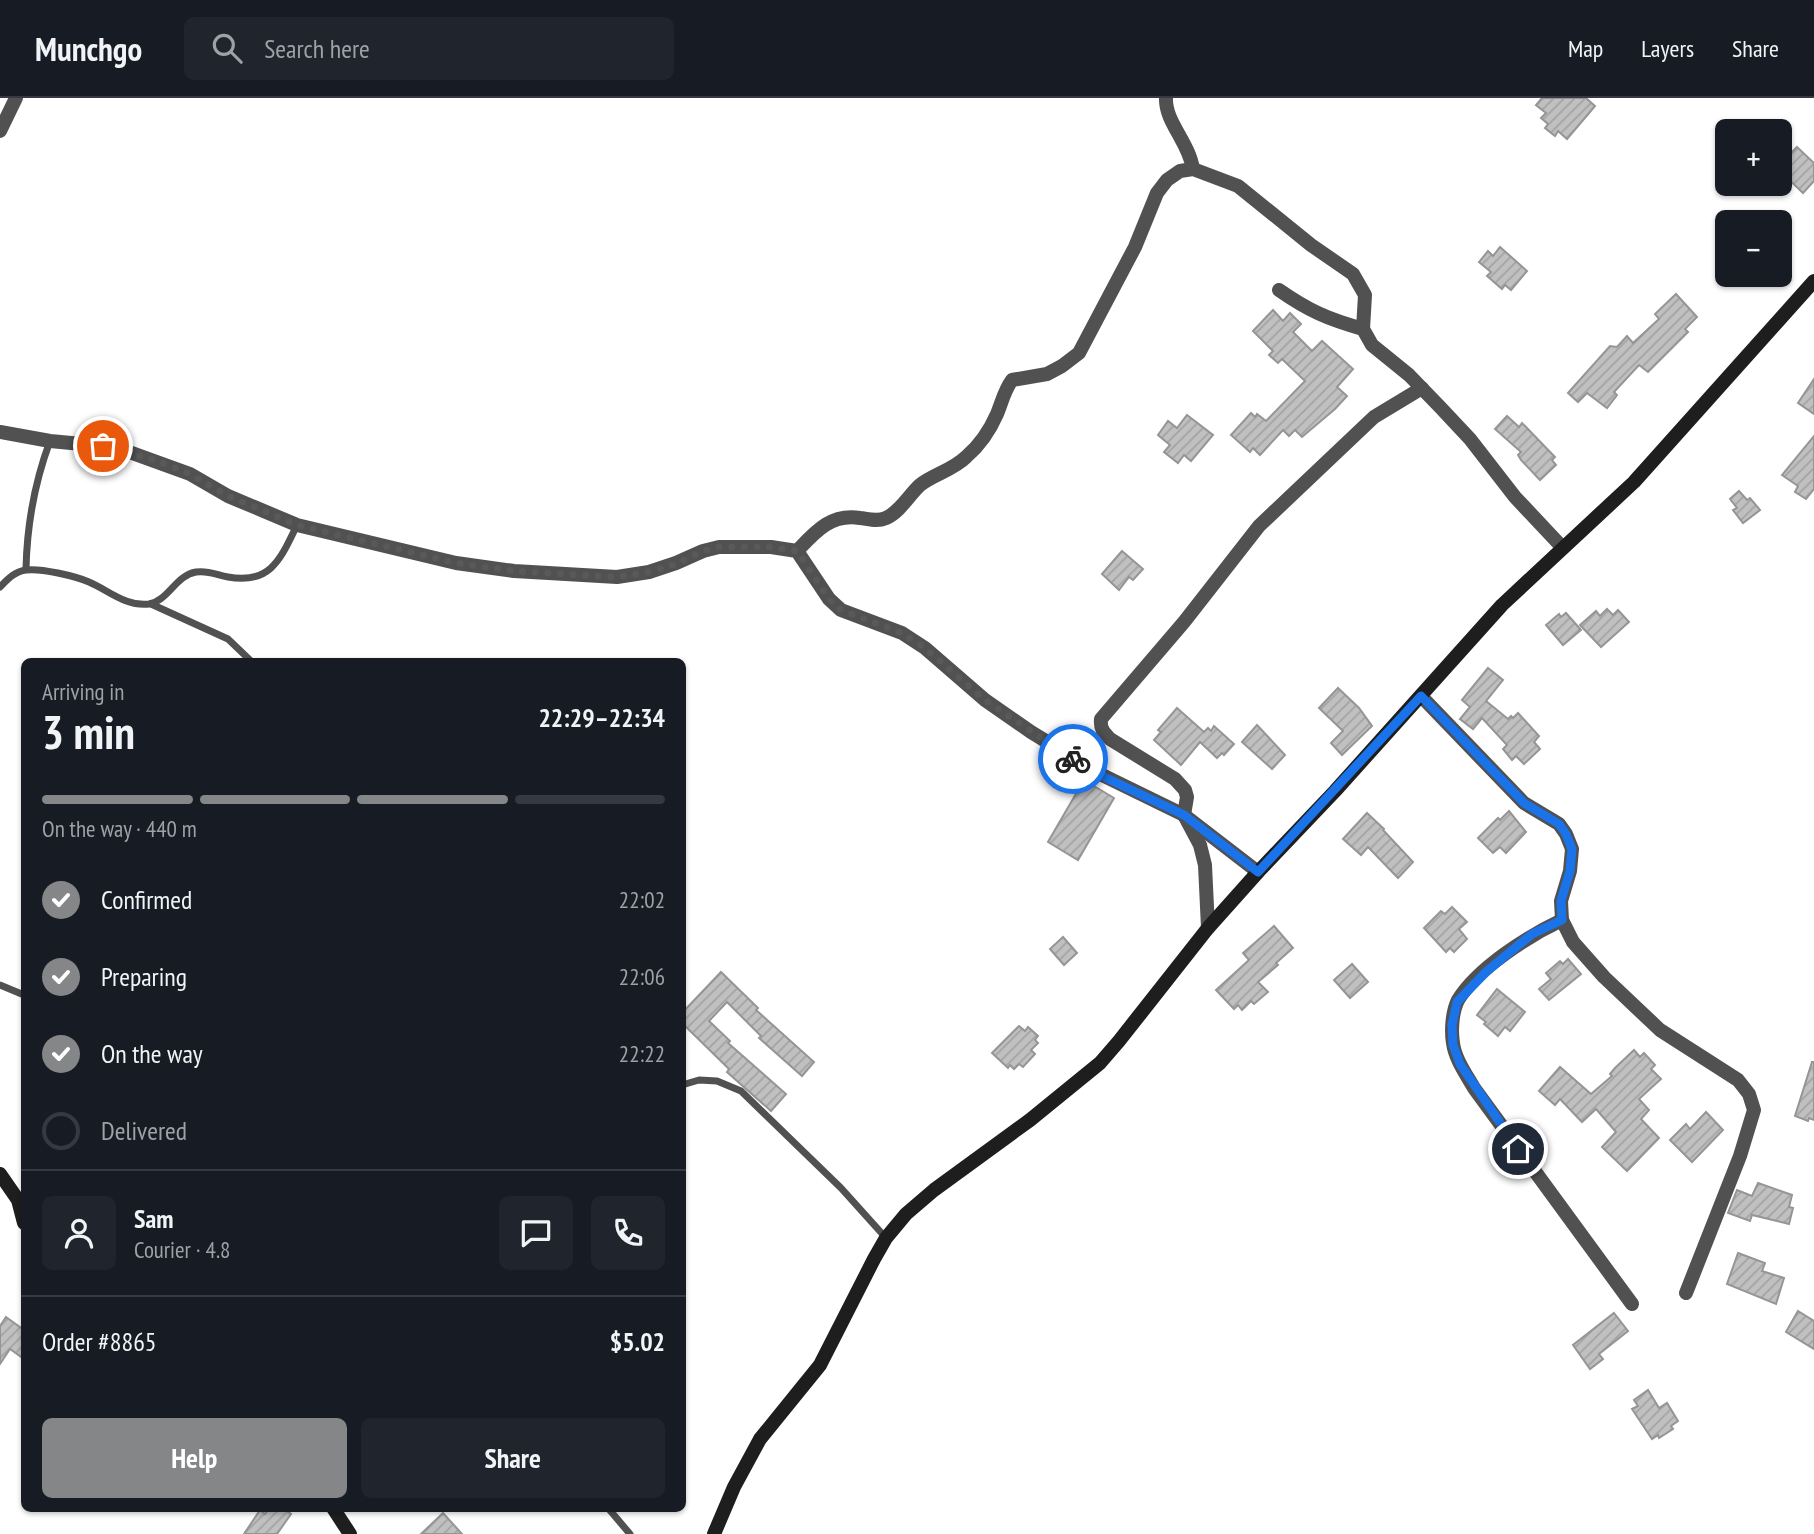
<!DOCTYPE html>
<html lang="en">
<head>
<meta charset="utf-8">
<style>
	:root { --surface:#171b24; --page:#20242c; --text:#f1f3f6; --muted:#9ea1a6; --line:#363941; --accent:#858687 }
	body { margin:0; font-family:"PT Sans Narrow",sans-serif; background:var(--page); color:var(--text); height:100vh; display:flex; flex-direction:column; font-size:26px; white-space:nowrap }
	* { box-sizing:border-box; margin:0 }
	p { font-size:23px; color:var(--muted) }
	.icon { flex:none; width:38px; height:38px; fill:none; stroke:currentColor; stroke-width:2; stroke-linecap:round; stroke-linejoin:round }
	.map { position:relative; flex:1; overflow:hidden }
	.side { position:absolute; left:21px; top:560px; width:665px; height:854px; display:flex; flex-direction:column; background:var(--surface); border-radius:10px; box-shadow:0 2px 5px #0004 }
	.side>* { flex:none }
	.fabs { position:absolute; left:1715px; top:21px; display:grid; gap:14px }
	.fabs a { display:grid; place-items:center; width:77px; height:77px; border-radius:10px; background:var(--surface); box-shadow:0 2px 5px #0004; font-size:35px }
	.pin { position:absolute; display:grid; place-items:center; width:60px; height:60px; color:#fff; margin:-30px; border:4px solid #fff; border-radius:50%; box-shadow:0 2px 7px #0007 }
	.courier { position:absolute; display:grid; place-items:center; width:70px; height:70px; margin:-35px; border:5px solid #1a73e8; border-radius:50%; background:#fff; color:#222; box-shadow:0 2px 9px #0007 }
	.headline em { font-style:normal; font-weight:700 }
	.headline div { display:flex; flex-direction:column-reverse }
	.headline { display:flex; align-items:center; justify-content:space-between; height:119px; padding:0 21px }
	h1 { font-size:46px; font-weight:700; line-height:52px }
	.bar { display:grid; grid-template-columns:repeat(4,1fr); gap:10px 7px; align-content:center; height:84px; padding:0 21px }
	.bar i { height:9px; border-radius:5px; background:var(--line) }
	.bar .on { background:var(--accent) }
	.bar p { grid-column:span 4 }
	.line { display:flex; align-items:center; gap:18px; padding:0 21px; border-top:2px solid var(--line) }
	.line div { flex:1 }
	.round { display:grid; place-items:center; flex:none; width:74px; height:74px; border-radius:10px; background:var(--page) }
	ol { padding:0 21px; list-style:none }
	li { display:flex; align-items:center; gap:21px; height:77px }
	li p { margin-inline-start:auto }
	li .icon { padding:7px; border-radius:50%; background:var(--accent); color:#fff; stroke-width:4 }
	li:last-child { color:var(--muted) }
	li i { width:38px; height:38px; border:4px solid var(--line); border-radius:50% }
	.action { display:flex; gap:14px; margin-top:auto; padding:14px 21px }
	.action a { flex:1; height:80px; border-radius:10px; background:var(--accent); color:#fff; font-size:28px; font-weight:700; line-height:80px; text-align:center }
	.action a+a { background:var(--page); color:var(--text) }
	header { display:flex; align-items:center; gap:42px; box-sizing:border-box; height:98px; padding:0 35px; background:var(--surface); border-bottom:2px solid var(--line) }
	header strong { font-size:33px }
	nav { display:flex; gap:38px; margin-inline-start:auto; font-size:24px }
	.search { width:490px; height:63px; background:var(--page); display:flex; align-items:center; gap:18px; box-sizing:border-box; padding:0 24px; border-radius:10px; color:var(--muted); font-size:26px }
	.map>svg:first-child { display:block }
	.building { fill:url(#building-hatch); stroke:#959595; stroke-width:2 }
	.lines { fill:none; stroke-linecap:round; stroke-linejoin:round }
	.lane { stroke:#515151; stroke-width:7 }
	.street { stroke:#515151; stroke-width:14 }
	.secondary { stroke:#1e1e1e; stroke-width:14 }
	.done { stroke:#595959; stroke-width:7; stroke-dasharray:0 12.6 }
	.route { stroke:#1a73e8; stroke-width:9 }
</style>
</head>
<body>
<header>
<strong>Munchgo</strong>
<div class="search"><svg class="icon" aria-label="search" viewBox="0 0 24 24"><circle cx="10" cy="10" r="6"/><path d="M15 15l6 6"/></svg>Search here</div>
<nav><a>Map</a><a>Layers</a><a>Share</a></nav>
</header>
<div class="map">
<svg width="1814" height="1436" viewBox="0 0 1814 1436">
	<defs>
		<pattern id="building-hatch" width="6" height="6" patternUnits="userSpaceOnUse" patternTransform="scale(1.75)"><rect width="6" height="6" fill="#c0c0c0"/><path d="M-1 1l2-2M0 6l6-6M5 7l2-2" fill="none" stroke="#a3a3a3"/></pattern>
	</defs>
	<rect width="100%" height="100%" fill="#fff"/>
	<g class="building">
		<path d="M1542,0H1586L1595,8L1567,41L1558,33L1555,38L1545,30L1548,26L1541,20L1546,15L1536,7Z"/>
		<path d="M1797,49L1814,65V83L1803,95L1780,73V66Z"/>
		<path d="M1500,149L1527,173L1511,192L1505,187L1502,191L1487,178L1491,174L1479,164L1488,153L1493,158Z"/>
		<path d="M1676,196L1697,219L1685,231L1688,234L1648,274L1639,267L1614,294L1617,297L1607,310L1587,295L1578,304L1568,295L1610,248L1617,249L1627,238L1633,245L1659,221L1655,216Z"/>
		<path d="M1273,212L1283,223L1290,215L1301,226L1293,234L1312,253L1322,243L1353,271L1337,289L1347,298L1335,311L1302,339L1295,332L1289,338L1283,332L1260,357L1253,350L1250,354L1231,337L1251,315L1255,319L1257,316L1266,323L1305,283L1282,261L1278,265L1269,257L1273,253L1253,233Z"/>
		<path d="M1814,281V316L1798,305Z"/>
		<path d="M1187,317L1213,337L1191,363L1184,357L1178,365L1164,354L1170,347L1158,337L1168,323L1177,330Z"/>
		<path d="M1507,318L1519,329L1522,325L1555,359L1552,362L1556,367L1540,382L1521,362L1518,357L1521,354L1495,331Z"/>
		<path d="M1814,338V391L1806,401L1795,394L1798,388L1782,377Z"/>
		<path d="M1739,393L1747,402L1750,400L1760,412L1743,425L1733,412L1737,410L1730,401Z"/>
		<path d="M1122,453L1143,471L1133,482L1129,479L1119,492L1102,476Z"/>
		<path d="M1607,511L1613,517L1618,512L1629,524L1601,549L1580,527L1596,513L1600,518Z"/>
		<path d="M1566,515L1581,532L1563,547L1546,527L1559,516L1561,519Z"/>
		<path d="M1488,570L1503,582L1486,603L1508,621L1511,618L1513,620L1518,615L1539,638L1534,644L1540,651L1524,666L1516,658L1512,662L1503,651L1507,647L1482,620L1473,631L1460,621L1470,609L1462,602Z"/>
		<path d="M1338,590L1359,610L1372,628L1342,657L1331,645L1343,633L1319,610Z"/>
		<path d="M1177,610L1204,634L1208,630L1211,633L1214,628L1234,646L1224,657L1222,655L1217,660L1200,644L1181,667L1154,642L1161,634L1158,632Z"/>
		<path d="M1257,627L1285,657L1272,671L1242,644Z"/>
		<path d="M1084,682L1114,700L1078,762L1048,744Z"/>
		<path d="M1509,713L1526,734L1506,755L1500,749L1493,755L1478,740L1498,720L1500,722Z"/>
		<path d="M1367,715L1384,731L1383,732L1413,764L1398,780L1368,749L1361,757L1343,741Z"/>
		<path d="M1452,809L1467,824L1459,831L1467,841L1454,854L1450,850L1446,854L1424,830L1441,813L1445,816Z"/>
		<path d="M1274,828L1293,850L1276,865L1278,867L1258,884L1268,894L1254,906L1251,903L1242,912L1238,907L1234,911L1216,892L1249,862L1243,855Z"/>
		<path d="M1063,839L1077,855L1064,867L1050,851Z"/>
		<path d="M1568,861L1581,876L1549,902L1539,891L1551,881L1546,875L1560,863L1563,866Z"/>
		<path d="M1352,866L1368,884L1350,900L1334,882Z"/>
		<path d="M721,874L758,910L756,912L814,964L802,978L759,940L761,938L727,904L709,923L730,943L728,945L786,996L771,1013L727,974L729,971L682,925V915Z"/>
		<path d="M1497,891L1525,914L1510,933L1505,929L1498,938L1484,926L1486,924L1477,917Z"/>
		<path d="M1019,928L1025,933L1028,929L1038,938L1035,942L1038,945L1031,952L1035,956L1023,969L1019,966L1014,971L1010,967L1008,970L992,955Z"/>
		<path d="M1634,952L1640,959L1644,955L1655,967L1651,971L1661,981L1639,1001L1649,1012L1641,1021L1659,1040L1627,1073L1602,1049L1616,1034L1596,1011L1582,1024L1560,1001L1555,1007L1539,993L1560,969L1591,996L1612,978L1610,976L1615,970Z"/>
		<path d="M1812,964H1814V1022L1809,1020L1808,1023L1795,1018Z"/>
		<path d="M1706,1014L1723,1032L1692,1064L1670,1042L1686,1026L1690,1031Z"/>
		<path d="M1758,1085L1792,1097L1789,1109L1793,1110L1789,1126L1752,1117L1750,1123L1728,1115L1737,1092L1752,1098Z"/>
		<path d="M1738,1155L1765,1165L1762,1173L1784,1180L1776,1206L1727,1186Z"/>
		<path d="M1798,1213L1814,1223V1251L1786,1234Z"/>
		<path d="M1614,1215L1628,1233L1599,1256L1603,1261L1590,1271L1573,1247Z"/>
		<path d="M6,1219L24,1232V1261L10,1251L0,1266V1228Z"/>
		<path d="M1648,1292L1659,1310L1667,1305L1678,1323L1671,1328L1673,1331L1659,1340L1658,1337L1652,1341L1632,1311L1638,1308L1634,1302Z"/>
		<path d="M269,1410H283L291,1416L277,1436H244L260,1412L265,1416Z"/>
		<path d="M443,1415L462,1436H421Z"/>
	</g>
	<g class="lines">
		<g class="lane">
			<path d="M26,471C27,426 34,386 50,343"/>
			<path d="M0,489C7,482 15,473 26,472C41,470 75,478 89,484C108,492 126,509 149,506C168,503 176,477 196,474C208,472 217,477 228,479C271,487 281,460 297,427"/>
			<path d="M151,506L228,541L252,564"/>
			<path d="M0,887L24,897"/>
			<path d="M682,987L699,982L717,983L741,993L841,1090L886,1140"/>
			<path d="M608,1410L630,1436"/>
		</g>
		<g class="street">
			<path d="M1166,0C1165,24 1189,44 1193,71"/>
			<path d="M0,33L16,0"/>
			<path d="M1279,192C1309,213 1328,221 1363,231"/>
			<path d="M0,334L50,343L103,348L132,355L190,376L228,398L297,427L456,465L514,473L617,479L649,474L676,465L703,453L719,449H771L797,453L829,501L841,512L902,535L925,550L985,602L1031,634L1098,675L1184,717L1258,774"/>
			<path d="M797,453C815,434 831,415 860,420C869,421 877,424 886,420C900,414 909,397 920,387C934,376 953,372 966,359C979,348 990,332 997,316C1002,304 1004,293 1012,282L1047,276L1062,268L1079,255L1135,149L1157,95L1167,82L1180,73L1193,71L1238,88L1311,147L1353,176L1365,197L1363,231L1372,247L1409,277L1440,309L1470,341L1515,399L1562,449"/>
			<path d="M1421,598L1524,705L1559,726L1566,736L1572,751L1570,773L1561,803L1562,822L1573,844L1604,879L1660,932L1738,982L1749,996L1754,1012L1740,1058L1686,1195"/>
			<path d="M1562,822C1528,838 1478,870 1458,902C1452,914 1451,933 1453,945C1455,961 1466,976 1474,990L1632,1206"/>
			<path d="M1208,830L1205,767L1200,747L1184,717L1187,699L1185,692L1175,681L1110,641C1103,634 1100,630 1101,621L1184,524L1259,428L1374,319L1422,290"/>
		</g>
		<g class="secondary">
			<path d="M0,1076L18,1102L24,1125"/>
			<path d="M333,1410L350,1436"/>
			<path d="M714,1436L734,1389L760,1341L820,1267L874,1161L886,1140L906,1116L934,1092L1030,1022L1100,965L1119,943L1208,830L1258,774L1335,693L1502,507L1634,384L1814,183"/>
		</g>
	</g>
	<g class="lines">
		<path class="done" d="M103,348L158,363L190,376L228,398L297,427L456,465L514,473L617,479L649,474L676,466L703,453L719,449H771L797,453L829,501L841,512L902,535L925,550L985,602L1073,661"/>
		<path class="route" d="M1073,661L1098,676L1184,717L1258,774L1421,598L1524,705L1559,726L1566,736L1572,751L1570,773L1561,803L1562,822L1532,836L1487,873L1457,904L1452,927L1453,947L1460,966L1518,1051"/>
	</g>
</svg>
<div class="fabs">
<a>+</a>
<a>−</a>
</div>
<div class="pin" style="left:103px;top:348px;background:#ea580c"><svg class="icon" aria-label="bag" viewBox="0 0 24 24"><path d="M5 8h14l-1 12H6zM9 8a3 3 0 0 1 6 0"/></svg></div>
<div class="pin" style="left:1518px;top:1051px;background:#1f2937"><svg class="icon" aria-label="home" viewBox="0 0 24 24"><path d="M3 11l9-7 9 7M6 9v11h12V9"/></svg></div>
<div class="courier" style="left:1073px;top:661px"><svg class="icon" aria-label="bike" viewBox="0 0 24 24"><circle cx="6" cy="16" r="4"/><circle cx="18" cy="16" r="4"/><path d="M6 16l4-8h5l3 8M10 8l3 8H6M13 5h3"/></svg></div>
<section class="side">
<div class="headline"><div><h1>3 min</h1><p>Arriving in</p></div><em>22:29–22:34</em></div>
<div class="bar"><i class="on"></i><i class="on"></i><i class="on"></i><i></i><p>On the way · 440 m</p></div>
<ol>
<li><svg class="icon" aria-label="check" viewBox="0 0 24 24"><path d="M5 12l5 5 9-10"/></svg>Confirmed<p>22:02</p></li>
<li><svg class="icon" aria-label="check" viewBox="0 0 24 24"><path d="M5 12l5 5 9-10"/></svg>Preparing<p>22:06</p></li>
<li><svg class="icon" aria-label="check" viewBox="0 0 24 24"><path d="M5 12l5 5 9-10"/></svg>On the way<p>22:22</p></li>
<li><i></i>Delivered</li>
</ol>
<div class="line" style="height:126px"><a class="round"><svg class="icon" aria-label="person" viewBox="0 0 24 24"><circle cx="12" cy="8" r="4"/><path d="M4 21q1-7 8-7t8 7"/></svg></a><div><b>Sam</b><p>Courier · 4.8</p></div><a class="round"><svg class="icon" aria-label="chat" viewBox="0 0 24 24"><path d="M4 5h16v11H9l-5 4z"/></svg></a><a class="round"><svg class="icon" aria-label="phone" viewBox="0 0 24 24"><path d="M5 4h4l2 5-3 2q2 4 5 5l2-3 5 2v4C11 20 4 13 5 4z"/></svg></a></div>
<div class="line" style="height:91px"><div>Order #8865</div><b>$5.02</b></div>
<div class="action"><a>Help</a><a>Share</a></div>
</section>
</div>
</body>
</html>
